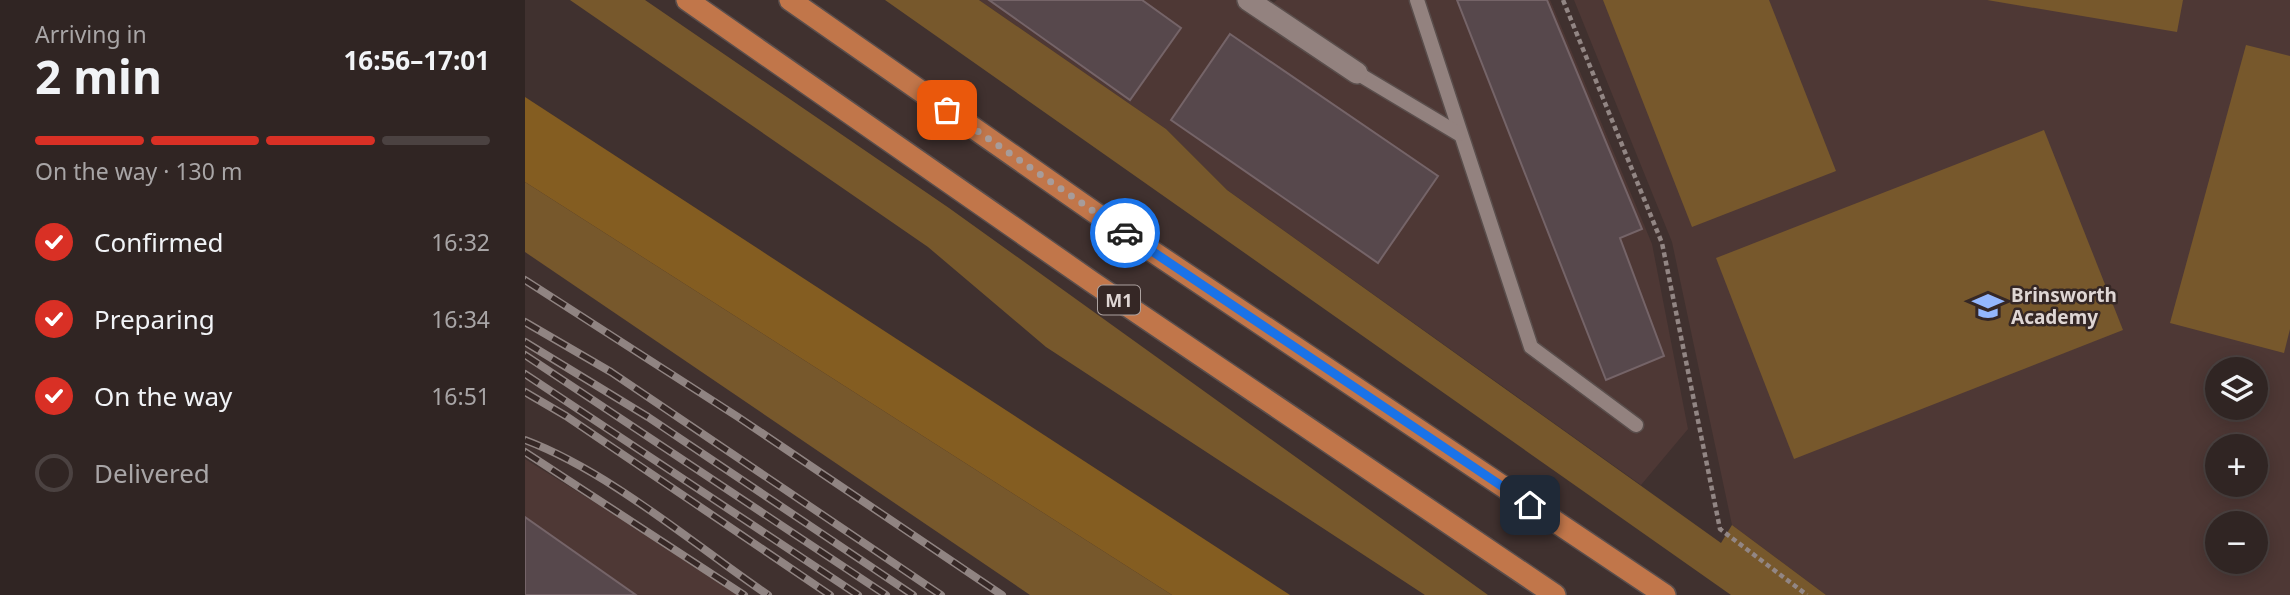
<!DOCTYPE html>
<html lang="en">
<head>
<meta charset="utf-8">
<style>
	:root { --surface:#302523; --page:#382d2b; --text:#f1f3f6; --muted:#a8a5a6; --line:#4b4241; --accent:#d93025 }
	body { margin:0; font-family:"Noto Sans",sans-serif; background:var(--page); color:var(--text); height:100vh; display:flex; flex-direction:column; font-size:26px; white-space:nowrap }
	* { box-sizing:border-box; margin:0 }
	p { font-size:23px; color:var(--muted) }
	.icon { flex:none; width:38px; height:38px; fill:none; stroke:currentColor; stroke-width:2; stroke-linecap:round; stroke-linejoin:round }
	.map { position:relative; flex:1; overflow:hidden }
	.drawer { display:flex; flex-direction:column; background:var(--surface); width:525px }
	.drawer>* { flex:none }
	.buttons { position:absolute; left:1680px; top:357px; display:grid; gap:14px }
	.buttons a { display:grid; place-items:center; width:63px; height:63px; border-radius:50%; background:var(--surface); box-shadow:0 4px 18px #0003,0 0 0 2px var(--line); font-size:35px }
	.pin { position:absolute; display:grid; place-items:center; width:60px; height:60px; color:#fff; margin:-30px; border-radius:14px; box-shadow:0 4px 10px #0006 }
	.courier { position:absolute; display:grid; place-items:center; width:70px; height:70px; margin:-35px; border:5px solid #1a73e8; border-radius:50%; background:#fff; color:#222; box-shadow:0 2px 9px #0007 }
	.summary em { font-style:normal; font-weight:700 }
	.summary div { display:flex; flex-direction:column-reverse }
	.summary { display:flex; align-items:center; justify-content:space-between; height:119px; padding:0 35px }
	h1 { font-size:46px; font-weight:700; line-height:52px }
	.bar { display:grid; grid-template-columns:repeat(4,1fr); gap:10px 7px; align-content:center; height:84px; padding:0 35px }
	.bar i { height:9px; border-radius:5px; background:var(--line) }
	.bar .selected { background:var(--accent) }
	.bar p { grid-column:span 4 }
	ol { padding:0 35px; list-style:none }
	li { display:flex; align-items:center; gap:21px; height:77px }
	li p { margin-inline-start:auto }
	li .icon { padding:7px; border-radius:50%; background:var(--accent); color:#fff; stroke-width:4 }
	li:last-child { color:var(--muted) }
	li i { width:38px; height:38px; border:4px solid var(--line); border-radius:50% }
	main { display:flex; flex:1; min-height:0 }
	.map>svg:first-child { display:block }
	.built { fill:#4e3835; fill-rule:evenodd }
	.green { fill:#77582c }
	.forest { fill:#845d21 }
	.building { fill:#57484c; stroke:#756468; stroke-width:2 }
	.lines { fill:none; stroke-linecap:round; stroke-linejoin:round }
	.lane-casing { stroke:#5a4e4c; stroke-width:17 }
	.street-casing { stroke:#5a4e4c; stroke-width:24 }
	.highway-casing { stroke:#5a4e4c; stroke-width:24 }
	.path { stroke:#928684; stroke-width:4.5; stroke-dasharray:5 3.5; stroke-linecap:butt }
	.lane { stroke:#93827f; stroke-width:14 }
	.street { stroke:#93827f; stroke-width:21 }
	.highway { stroke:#c1764a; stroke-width:21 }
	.rail-casing { stroke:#908482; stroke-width:8 }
	.rail { stroke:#352725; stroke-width:5; stroke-dasharray:16; stroke-linecap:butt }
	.done { stroke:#a79c9a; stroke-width:7; stroke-dasharray:0 12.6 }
	.route { stroke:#1a73e8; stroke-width:9 }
	.labels { text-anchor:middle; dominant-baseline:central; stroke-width:5; stroke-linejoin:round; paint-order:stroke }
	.shield { fill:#352725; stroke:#aca2a0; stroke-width:2 }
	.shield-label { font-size:18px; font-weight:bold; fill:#dfd6d4 }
	.poi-label { font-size:19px; font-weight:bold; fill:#dfd6d4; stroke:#352725; text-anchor:start }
</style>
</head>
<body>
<main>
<section class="drawer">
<div class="summary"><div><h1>2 min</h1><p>Arriving in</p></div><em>16:56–17:01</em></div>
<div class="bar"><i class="selected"></i><i class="selected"></i><i class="selected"></i><i></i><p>On the way · 130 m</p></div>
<ol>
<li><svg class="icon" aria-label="check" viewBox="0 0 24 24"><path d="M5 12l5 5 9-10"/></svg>Confirmed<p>16:32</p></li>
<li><svg class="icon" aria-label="check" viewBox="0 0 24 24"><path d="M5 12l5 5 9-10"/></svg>Preparing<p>16:34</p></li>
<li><svg class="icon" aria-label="check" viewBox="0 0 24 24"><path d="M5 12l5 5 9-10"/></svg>On the way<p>16:51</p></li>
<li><i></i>Delivered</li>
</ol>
</section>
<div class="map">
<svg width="1765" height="595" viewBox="0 0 1765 595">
	<rect width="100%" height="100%" fill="#40312f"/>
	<g class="built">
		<path d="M454,0H725L738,11L752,0H1025L1127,244L1163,429L1116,485L702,190L641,129Z"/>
		<path d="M1049,0H1765V595H1301L1207,525L1147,242ZM1692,369H1731V408H1692ZM1692,446H1731V485H1692ZM1692,523H1731V562H1692Z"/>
		<path d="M0,459L219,595H0Z"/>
	</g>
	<g class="green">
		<path d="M45,0H120L424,208L963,595H900L521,347L403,247Z"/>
		<path d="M360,0H454L641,129L702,190L1196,543L1207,525L1301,595H1206Z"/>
		<path d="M1078,0H1244L1311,171L1167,227Z"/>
		<path d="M1462,0H1658L1652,32Z"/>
		<path d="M1721,45L1765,56V329L1759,353L1645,323Z"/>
		<path d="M1519,130L1598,330L1269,459L1191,258Z"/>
		<path d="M0,182L647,595H505L0,252Z"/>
	</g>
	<path class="forest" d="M0,97L765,595H647L0,182Z"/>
	<g class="building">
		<path d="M464,0H617L656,28L605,100Z"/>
		<path d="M932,0H1022L1117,229L1095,238L1139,356L1081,380Z"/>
		<path d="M705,34L913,176L853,263L646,120Z"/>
		<path d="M0,517L111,595H0Z"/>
	</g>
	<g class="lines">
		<g class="lane-casing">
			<g id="lane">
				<path d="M892,0L1006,347L1111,425"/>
				<path d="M832,73L934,134"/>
			</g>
		</g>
		<g class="street-casing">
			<path id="street" d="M723,0L832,73"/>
		</g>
		<g class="highway-casing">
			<g id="highway">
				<path d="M162,0L567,282L1030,595"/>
				<path d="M265,0L579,219L1140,595"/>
			</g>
		</g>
		<path class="path" d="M1038,0L1137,243L1195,529L1282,595"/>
		<use href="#lane" class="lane"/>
		<use href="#street" class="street"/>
		<use href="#highway" class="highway"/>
		<g class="rail-casing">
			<g id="rail">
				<path d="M0,280L213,417L477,595"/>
				<path d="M0,322L86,372L416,595"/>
				<path d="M0,342L123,417L388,595"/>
				<path d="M0,355L361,595"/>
				<path d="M0,374L333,595"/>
				<path d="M0,392L41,416L305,595"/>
				<path d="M0,440C85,472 168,544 243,595"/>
				<path d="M0,452L219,595"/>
			</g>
		</g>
		<use href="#rail" class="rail"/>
	</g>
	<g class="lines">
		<path class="done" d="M422,110L600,233"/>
		<path class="route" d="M600,233L1005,505"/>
	</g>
	<defs>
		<g id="school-bare" transform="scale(2.415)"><path d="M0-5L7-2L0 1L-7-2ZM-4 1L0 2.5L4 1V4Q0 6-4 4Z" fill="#94b7fd" stroke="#352725" stroke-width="2.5" paint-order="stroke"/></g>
	</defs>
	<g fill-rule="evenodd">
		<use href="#school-bare" x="1463" y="306"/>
	</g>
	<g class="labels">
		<rect class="shield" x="573" y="285.5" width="42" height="29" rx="5"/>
		<g class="shield-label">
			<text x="594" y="300">M1</text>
		</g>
		<g class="poi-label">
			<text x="1486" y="295">Brinsworth<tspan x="1486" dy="22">Academy</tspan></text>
		</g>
	</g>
</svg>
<div class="buttons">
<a><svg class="icon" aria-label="layers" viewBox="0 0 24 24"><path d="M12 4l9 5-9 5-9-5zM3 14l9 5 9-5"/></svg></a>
<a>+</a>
<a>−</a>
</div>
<div class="pin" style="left:422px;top:110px;background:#ea580c"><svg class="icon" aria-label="bag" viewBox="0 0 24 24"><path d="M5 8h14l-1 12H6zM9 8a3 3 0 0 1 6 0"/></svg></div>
<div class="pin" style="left:1005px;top:505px;background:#1f2937"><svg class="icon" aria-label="home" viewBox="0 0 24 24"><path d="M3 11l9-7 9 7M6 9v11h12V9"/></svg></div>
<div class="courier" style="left:600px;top:233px"><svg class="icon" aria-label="car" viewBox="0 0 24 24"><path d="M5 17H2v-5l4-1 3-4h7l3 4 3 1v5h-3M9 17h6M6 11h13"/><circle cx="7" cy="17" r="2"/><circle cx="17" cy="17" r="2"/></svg></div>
</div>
</main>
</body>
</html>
